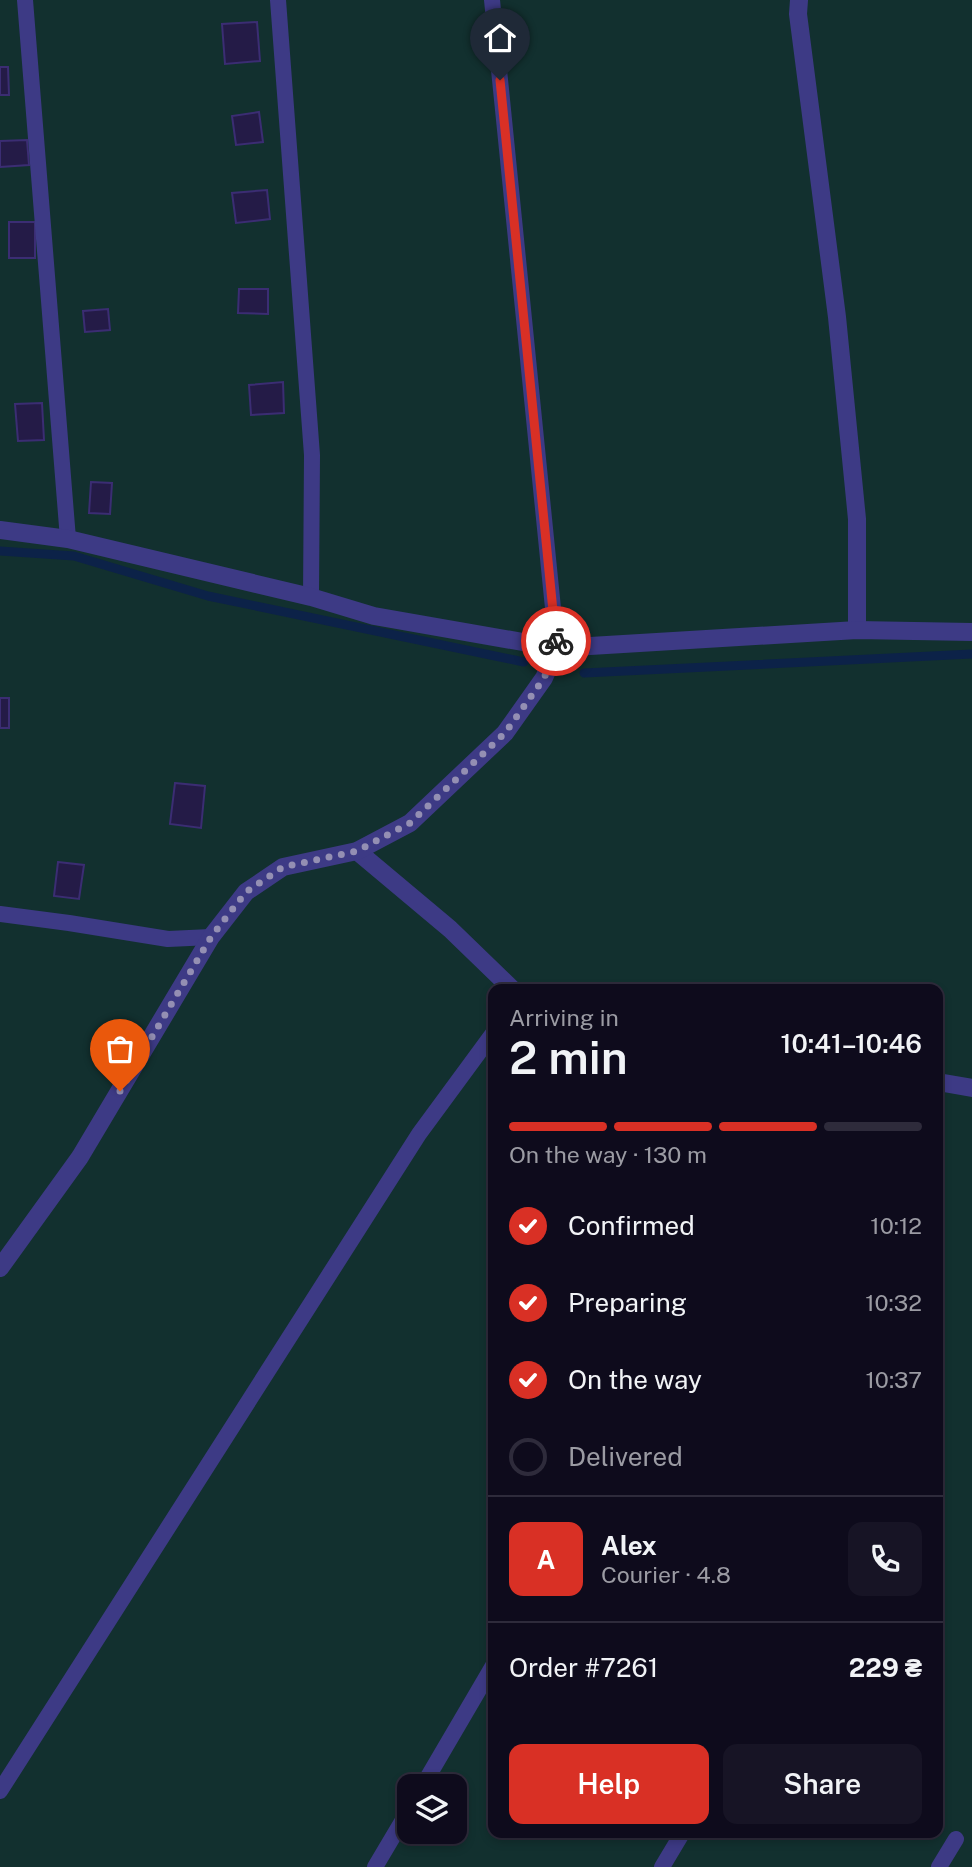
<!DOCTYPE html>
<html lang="en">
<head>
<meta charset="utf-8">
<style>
	:root { --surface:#0e0b1c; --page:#171425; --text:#f1f3f6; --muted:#9b9ba3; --line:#2e2b3b; --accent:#d93025 }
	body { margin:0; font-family:"Public Sans",sans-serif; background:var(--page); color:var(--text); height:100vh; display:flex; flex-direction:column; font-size:26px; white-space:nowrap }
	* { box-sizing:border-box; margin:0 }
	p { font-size:23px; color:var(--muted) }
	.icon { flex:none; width:38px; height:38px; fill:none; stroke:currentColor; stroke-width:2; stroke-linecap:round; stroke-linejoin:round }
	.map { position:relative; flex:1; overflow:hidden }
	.side { position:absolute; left:488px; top:984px; width:455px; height:854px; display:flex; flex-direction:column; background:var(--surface); border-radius:14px; box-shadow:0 4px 10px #0003,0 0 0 2px var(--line) }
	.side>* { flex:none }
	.controls { position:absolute; left:397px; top:1774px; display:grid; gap:14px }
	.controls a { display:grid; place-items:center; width:70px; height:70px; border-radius:14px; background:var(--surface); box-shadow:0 4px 10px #0003,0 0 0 2px var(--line); font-size:35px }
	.pin { position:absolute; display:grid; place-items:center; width:60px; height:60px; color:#fff; margin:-72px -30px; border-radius:50% 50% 50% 0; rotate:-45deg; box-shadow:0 0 7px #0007 }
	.pin .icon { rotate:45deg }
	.courier { position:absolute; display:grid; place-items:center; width:70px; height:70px; margin:-35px; border:5px solid #d93025; border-radius:50%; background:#fff; color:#222; box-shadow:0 2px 9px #0007 }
	.summary em { font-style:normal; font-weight:600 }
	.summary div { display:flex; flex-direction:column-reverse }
	.summary { display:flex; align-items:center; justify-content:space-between; height:119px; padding:0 21px }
	h1 { font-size:46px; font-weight:600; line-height:52px }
	.bar { display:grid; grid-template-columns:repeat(4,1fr); gap:10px 7px; align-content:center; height:84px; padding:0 21px }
	.bar i { height:9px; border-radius:5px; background:var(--line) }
	.bar .current { background:var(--accent) }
	.bar p { grid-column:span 4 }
	.line { display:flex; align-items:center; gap:18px; padding:0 21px; border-top:2px solid var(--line) }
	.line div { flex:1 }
	.round { display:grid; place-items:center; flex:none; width:74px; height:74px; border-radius:14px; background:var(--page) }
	ol { padding:0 21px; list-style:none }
	li { display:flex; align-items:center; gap:21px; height:77px }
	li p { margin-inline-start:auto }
	li .icon { padding:7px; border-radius:50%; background:var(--accent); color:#fff; stroke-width:4 }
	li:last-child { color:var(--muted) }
	li i { width:38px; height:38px; border:4px solid var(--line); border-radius:50% }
	.primary-button { display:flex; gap:14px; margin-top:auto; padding:14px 21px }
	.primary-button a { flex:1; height:80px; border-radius:14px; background:var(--accent); color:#fff; font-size:28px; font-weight:600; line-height:80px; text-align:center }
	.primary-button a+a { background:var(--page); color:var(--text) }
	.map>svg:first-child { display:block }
	.green { fill:#12302f; fill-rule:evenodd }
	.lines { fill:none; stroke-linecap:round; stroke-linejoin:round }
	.stream { stroke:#0c2248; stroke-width:9 }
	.building { fill:#241b47; stroke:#3b2d73; stroke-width:2 }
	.lane { stroke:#3d3a85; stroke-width:16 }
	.street { stroke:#3d3a85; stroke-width:18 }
	.done { stroke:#948fb3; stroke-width:7; stroke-dasharray:0 12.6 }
	.route { stroke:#d93025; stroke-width:9 }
</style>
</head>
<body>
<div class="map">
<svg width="972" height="1867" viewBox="0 0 972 1867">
	<rect width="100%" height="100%" fill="#130f26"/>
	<path class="green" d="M0,0H972V1867H0ZM494,989H938V1832H494ZM410,1787H455V1832H410Z"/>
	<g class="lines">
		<g class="stream">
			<path d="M0,551L74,556L208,596L524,662"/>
			<path d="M584,673L972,654"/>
		</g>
	</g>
	<g class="building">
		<path d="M257,22L260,61L225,64L222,24Z"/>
		<path d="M0,67H8L9,95H0Z"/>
		<path d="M259,112L263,142L236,145L232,116Z"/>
		<path d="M27,140L29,165L0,167V141Z"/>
		<path d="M267,190L270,219L236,223L232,193Z"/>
		<rect x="9" y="222" width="26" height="36"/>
		<path d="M239,289H268V314L238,313Z"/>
		<path d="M108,309L110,330L85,332L83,311Z"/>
		<path d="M283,382L284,413L251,415L249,385Z"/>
		<path d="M42,403L44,440L18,441L15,404Z"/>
		<path d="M91,482L112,483L110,514L89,513Z"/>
		<rect x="0" y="698" width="9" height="30"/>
		<path d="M175,783L205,786L201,828L170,824Z"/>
		<path d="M58,862L84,865L79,899L54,896Z"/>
	</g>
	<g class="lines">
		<g class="lane">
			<path d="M25,0L68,539"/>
			<path d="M278,0L312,455L311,597"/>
			<path d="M492,0L557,648"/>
			<path d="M0,914L69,923L168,939L211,937"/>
			<path d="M422,1787L494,1664"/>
			<path d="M0,1791L419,1134L494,1032"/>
			<path d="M375,1867L410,1808"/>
			<path d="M662,1867L683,1832"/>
			<path d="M939,1867L956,1839"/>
		</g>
		<g class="street">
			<path d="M799,0L798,14L837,317L857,519V630"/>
			<path d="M0,530L68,539L311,597L374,616L557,648L857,630L972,632"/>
			<path d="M357,851L450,929L512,989"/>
			<path d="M938,1082L972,1088"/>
			<path d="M0,1268L80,1157L211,937L246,892L283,867L357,851L410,823L505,733L544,678L557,648"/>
		</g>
	</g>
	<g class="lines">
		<path class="done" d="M120,1091L211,937L246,892L283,867L357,851L410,823L505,733L544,678L557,648L556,641"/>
		<path class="route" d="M500,80L556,641"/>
	</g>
</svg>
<div class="controls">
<a><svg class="icon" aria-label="layers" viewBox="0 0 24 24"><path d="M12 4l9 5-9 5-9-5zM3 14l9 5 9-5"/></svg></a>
</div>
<div class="pin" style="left:120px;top:1091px;background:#ea580c"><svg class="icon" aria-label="bag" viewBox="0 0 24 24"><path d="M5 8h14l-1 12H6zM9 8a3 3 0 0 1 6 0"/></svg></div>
<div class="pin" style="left:500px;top:80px;background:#1f2937"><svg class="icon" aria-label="home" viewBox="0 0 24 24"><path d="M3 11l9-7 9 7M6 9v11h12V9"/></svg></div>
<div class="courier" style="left:556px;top:641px"><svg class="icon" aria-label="bike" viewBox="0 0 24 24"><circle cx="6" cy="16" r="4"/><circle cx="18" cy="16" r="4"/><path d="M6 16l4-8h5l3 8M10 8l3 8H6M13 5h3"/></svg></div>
<section class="side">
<div class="summary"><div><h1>2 min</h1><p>Arriving in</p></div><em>10:41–10:46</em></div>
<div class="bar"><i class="current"></i><i class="current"></i><i class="current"></i><i></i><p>On the way · 130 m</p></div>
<ol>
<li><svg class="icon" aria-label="check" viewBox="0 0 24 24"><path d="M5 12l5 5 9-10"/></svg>Confirmed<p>10:12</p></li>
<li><svg class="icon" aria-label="check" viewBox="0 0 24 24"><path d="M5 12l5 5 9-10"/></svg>Preparing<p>10:32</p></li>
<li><svg class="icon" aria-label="check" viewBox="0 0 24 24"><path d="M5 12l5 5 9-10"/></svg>On the way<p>10:37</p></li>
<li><i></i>Delivered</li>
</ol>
<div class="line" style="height:126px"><b class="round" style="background:var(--accent);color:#fff">A</b><div><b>Alex</b><p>Courier · 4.8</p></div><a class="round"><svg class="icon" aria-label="phone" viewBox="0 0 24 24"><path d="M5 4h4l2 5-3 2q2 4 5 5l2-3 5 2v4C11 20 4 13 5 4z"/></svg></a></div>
<div class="line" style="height:91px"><div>Order #7261</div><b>229 ₴</b></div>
<div class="primary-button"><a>Help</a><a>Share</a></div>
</section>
</div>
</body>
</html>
